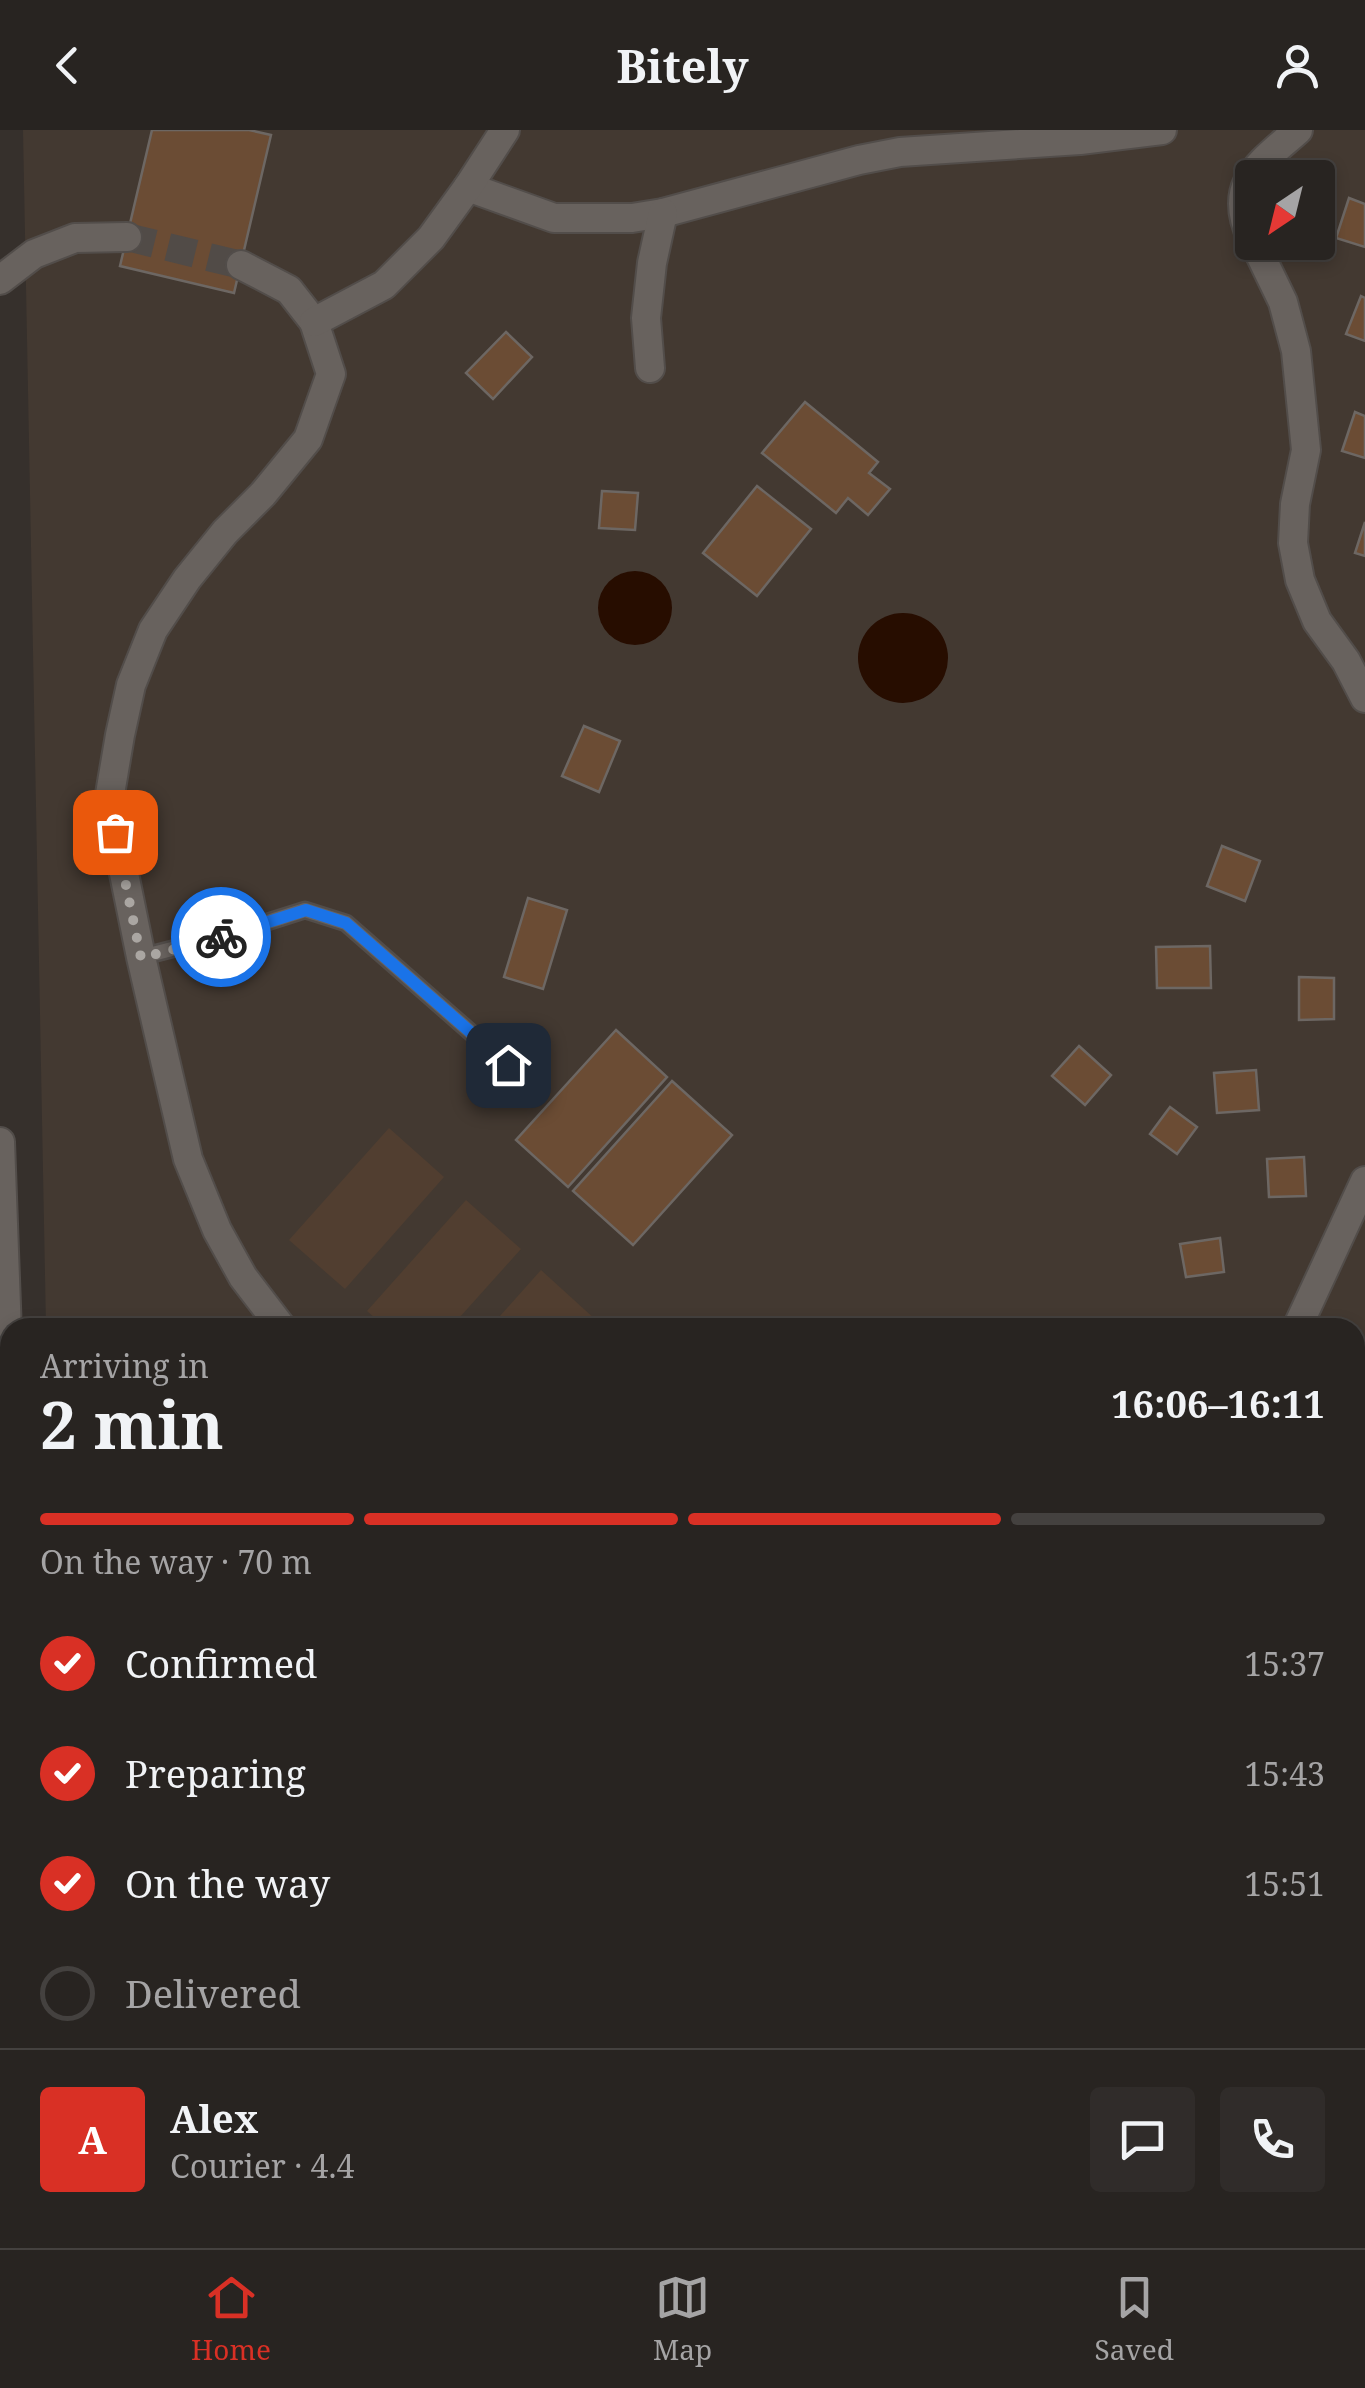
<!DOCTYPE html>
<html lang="en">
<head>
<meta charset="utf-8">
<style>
	:root { --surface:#282421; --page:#302c2a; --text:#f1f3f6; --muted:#a5a4a5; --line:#44413f; --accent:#d93025 }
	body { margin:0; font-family:"Noto Serif",serif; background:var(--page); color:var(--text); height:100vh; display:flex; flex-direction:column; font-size:38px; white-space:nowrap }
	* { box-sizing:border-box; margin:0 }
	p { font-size:32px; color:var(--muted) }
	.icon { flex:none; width:55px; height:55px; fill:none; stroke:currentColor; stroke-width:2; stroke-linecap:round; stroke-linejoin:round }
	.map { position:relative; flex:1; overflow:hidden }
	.side { position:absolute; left:0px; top:1188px; width:1365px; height:932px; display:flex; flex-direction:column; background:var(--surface); border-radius:30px 30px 0 0; box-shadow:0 5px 15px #0003,0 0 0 2px var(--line) }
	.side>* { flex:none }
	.needle { width:65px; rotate:215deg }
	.tools { position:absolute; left:1235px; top:30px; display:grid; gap:20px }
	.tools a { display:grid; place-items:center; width:100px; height:100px; border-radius:10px; background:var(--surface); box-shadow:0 5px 15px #0003,0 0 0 2px var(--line); font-size:50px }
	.pin { position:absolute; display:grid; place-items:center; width:85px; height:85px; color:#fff; margin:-42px; border-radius:20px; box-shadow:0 5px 15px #0006 }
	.courier { position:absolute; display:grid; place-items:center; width:100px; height:100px; margin:-50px; border:8px solid #1a73e8; border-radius:50%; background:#fff; color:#222; box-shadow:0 2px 12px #0007 }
	.overview em { font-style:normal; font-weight:700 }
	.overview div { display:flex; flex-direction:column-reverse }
	.overview { display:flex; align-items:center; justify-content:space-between; height:170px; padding:0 40px }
	h1 { font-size:65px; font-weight:700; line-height:75px }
	.bar { display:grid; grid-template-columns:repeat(4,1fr); gap:15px 10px; align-content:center; height:120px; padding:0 40px }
	.bar i { height:12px; border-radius:8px; background:var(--line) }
	.bar .on { background:var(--accent) }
	.bar p { grid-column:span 4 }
	.line { display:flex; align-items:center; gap:25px; padding:0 40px; border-top:2px solid var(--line) }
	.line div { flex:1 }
	.round { display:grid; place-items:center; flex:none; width:105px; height:105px; border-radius:10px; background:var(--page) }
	ol { padding:0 40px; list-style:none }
	li { display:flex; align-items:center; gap:30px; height:110px }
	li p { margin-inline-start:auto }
	li .icon { padding:10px; border-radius:50%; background:var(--accent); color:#fff; stroke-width:4 }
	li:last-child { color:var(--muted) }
	li i { width:55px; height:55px; border:5px solid var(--line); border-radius:50% }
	header { display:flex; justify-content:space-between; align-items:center; height:130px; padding:0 40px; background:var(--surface); font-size:45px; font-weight:700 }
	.menu { display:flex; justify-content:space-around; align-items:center; height:140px; border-top:2px solid var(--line); background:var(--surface); font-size:28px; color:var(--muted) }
	.menu a { display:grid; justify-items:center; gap:5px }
	.menu .on { color:var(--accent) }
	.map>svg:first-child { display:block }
	.built { fill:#433931; fill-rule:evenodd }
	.green { fill:#513e30 }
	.water { fill:#270d00 }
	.building { fill:#6b4c34; stroke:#6d6763; stroke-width:2.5 }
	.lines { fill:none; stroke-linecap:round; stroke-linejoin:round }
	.minor-tunnel { stroke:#514b47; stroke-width:28; stroke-dasharray:28 14; stroke-linecap:butt }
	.service-casing { stroke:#524d4a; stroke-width:19 }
	.minor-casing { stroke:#524d4a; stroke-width:32 }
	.service { stroke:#68625e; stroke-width:14 }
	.minor { stroke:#68625e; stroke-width:28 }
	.done { stroke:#aaa6a2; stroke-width:10; stroke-dasharray:0 18 }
	.route { stroke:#1a73e8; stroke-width:12 }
</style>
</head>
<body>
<header><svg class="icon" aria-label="back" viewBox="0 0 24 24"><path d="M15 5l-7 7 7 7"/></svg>Bitely<svg class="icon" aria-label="person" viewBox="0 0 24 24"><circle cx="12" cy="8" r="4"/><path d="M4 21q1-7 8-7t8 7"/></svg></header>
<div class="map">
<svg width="1365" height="2118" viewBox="0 0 1365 2118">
	<rect width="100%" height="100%" fill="#36302c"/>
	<path class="built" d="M23,0H1365V2118H64V2110H1355V1198L46,1197ZM1252,48H1318V112H1252Z"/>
	<g class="green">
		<path d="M389,998L444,1047L345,1159L289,1110Z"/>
		<path d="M466,1070L521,1119L451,1197H385L367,1181Z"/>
		<path d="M541,1140L596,1190L589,1197H490Z"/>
	</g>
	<g class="water">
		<circle cx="635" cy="478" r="37"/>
		<circle cx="903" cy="528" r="45"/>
	</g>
	<g class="building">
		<path d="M152,0H249L271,5L234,163L120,136Z"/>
		<path d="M1349,68L1365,74V117L1336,108Z"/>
		<path d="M1361,166L1365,168V211L1346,204Z"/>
		<path d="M506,202L532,227L493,269L466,243Z"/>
		<path d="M805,272L878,332L869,343L890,359L868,385L848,368L836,383L762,323Z"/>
		<path d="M1355,282L1365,286V328L1342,321Z"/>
		<path d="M757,356L811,399L757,466L703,423Z"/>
		<path d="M602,361L638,363L635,400L599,398Z"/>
		<path d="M1365,392V426L1355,423Z"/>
		<path d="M584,596L620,611L599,662L562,646Z"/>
		<path d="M1222,716L1260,731L1245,771L1207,756Z"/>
		<path d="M528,768L567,780L543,859L504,847Z"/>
		<path d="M1210,816L1211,858H1157L1156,817Z"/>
		<path d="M1299,847L1334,848V889L1299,890Z"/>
		<path d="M616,900L667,947L568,1057L516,1010Z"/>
		<path d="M1079,916L1111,945L1085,975L1052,946Z"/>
		<path d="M1256,940L1259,980L1217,983L1214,943Z"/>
		<path d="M672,951L732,1005L633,1115L573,1061Z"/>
		<path d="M1170,977L1197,997L1177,1024L1150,1004Z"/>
		<path d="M1304,1027L1306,1066L1269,1067L1267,1029Z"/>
		<path d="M1220,1108L1224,1142L1186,1147L1180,1114Z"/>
		<path d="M1365,1412V1434L1355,1426Z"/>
		<path d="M1365,1797V1832L1355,1818V1804Z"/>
		<path d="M1365,1853V1894L1362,1896L1355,1885V1860Z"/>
		<path d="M469,2110H525L526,2118H492V2114L470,2116Z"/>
		<path d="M1166,2110H1234L1232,2118H1164Z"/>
	</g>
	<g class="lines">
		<path class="minor-tunnel" d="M127,107L241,135"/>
		<g class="service-casing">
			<path id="service" d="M141,827L230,804L305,780L346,793L508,935"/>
		</g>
		<g class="minor-casing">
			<g id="minor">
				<path d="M468,57L554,88H632L663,83L859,30L900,22L1080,10L1162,0"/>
				<path d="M1252,109C1226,53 1260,34 1298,0"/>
				<path d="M1254,112L1283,172L1296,221L1306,320L1295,374L1293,413L1300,450L1317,491L1346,531L1365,568"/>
				<path d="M241,135L289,160L314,192L331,244L308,309L263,364L225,402L187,449L153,500L131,555L120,605L109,670L141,827L188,1029L217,1100L243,1147L282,1198"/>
				<path d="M0,150L34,124L75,108L127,107"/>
				<path d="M314,192L384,155L431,108L468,57L505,0"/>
				<path d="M650,238L646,188L652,133L663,83"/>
				<path d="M0,1012L10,1285"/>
				<path d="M1297,1198L1365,1051"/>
				<path d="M30,2110V2118"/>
				<path d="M131,2110V2118"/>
				<path d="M1082,2110L1090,2118"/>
			</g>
		</g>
		<use href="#service" class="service"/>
		<use href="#minor" class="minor"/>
	</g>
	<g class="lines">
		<path class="done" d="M115,702L141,828L221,807"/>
		<path class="route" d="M221,807L306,780L346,793L508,935"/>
	</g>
</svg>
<div class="tools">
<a><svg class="needle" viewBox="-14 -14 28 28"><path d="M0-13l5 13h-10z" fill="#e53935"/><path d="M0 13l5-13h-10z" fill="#a5a4a5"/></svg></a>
</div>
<div class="pin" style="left:115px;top:702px;background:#ea580c"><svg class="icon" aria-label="bag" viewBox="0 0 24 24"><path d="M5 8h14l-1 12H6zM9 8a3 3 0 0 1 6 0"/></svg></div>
<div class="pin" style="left:508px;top:935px;background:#1f2937"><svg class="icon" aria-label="home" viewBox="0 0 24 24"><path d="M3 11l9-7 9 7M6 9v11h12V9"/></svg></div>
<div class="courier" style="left:221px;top:807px"><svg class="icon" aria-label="bike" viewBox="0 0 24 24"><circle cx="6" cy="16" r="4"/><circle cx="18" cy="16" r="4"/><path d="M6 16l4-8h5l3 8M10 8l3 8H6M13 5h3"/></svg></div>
<section class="side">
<div class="overview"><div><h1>2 min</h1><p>Arriving in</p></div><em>16:06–16:11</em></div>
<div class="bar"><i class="on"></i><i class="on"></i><i class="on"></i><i></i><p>On the way · 70 m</p></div>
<ol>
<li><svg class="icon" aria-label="check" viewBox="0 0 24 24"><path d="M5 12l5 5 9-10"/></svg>Confirmed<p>15:37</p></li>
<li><svg class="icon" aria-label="check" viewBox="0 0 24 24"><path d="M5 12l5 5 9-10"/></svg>Preparing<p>15:43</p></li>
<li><svg class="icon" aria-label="check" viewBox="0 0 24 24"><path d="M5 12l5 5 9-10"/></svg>On the way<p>15:51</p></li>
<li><i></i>Delivered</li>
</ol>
<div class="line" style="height:180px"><b class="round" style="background:var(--accent);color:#fff">A</b><div><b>Alex</b><p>Courier · 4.4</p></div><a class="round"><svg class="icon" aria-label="chat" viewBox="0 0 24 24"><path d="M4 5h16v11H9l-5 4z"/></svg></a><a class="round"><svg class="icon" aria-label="phone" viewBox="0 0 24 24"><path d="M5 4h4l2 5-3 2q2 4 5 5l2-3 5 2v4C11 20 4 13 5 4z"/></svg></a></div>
</section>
</div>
<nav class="menu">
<a class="on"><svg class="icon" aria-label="home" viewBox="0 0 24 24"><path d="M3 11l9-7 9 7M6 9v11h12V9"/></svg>Home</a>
<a><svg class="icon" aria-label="map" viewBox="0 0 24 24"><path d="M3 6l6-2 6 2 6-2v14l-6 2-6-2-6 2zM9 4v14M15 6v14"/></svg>Map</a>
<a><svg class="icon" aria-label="saved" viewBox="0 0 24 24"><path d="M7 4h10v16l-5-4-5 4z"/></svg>Saved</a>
</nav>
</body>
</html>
